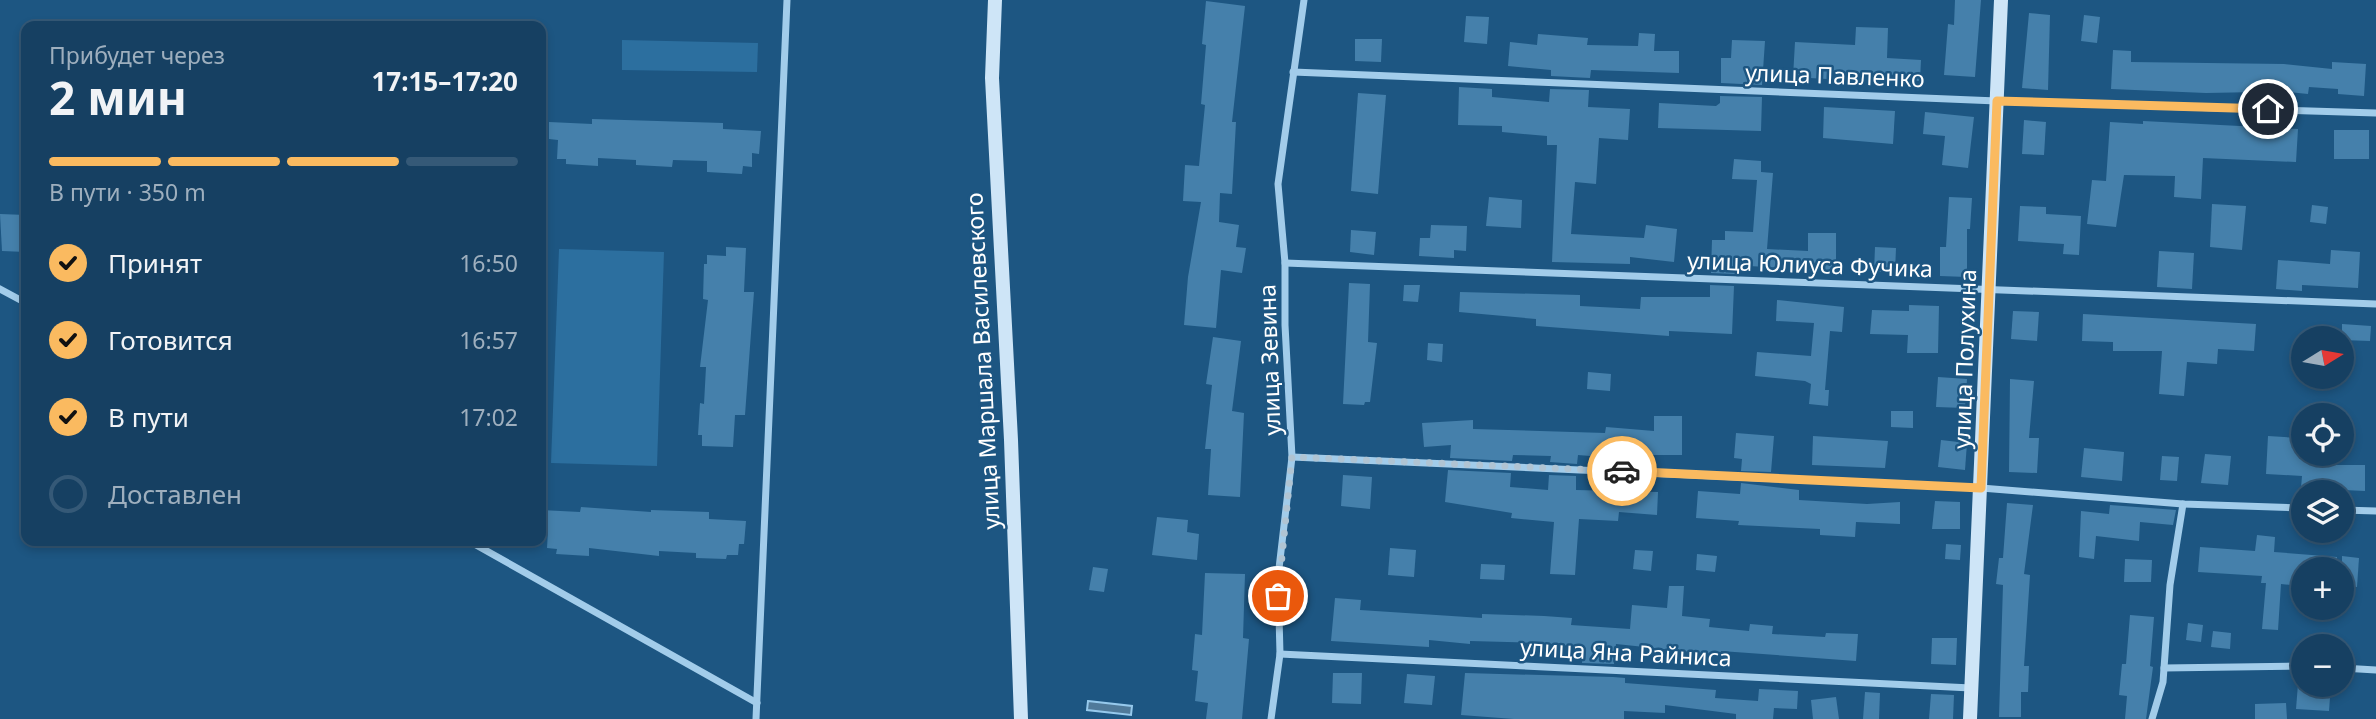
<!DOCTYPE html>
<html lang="ru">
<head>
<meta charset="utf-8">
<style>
	:root { --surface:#164062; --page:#1f4768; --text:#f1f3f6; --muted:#9eafbe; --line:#355977; --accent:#faba60 }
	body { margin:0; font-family:"Noto Sans",sans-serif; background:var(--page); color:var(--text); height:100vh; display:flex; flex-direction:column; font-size:26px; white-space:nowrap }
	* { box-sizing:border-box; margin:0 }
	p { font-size:23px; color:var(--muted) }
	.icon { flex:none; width:38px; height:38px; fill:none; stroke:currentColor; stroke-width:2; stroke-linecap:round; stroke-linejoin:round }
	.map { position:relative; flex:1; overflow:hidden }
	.panel { position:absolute; left:21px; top:21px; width:525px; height:525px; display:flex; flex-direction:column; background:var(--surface); border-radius:14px; box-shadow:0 4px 10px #0003,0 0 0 2px var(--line) }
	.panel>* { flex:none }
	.needle { width:46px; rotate:79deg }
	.fabs { position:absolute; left:2291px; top:326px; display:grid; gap:14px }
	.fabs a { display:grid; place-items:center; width:63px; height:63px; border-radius:50%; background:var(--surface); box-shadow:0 4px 10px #0003,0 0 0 2px var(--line); font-size:35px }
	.pin { position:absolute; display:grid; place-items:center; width:60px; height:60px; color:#fff; margin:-30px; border:4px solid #fff; border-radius:50%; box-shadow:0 2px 7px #0007 }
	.courier { position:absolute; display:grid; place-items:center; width:70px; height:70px; margin:-35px; border:5px solid #faba60; border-radius:50%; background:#fff; color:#222; box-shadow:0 2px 9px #0007 }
	.summary em { font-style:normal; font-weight:700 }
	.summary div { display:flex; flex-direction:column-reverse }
	.summary { display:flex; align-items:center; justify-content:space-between; height:119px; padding:0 28px }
	h1 { font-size:46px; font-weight:700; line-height:52px }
	.bar { display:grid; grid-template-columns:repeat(4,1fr); gap:10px 7px; align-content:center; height:84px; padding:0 28px }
	.bar i { height:9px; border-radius:5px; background:var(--line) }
	.bar .active { background:var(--accent) }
	.bar p { grid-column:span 4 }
	ol { padding:0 28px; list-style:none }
	li { display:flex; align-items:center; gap:21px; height:77px }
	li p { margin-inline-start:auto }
	li .icon { padding:7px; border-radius:50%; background:var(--accent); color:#111; stroke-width:4 }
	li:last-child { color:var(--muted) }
	li i { width:38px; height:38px; border:4px solid var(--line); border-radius:50% }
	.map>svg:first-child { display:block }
	.green { fill:#2c6f9f }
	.water { fill:#507a9a; stroke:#96c9ec; stroke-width:2 }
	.building { fill:#4580ab }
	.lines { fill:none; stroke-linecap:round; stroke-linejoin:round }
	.street { stroke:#a2ccea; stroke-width:7 }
	.secondary { stroke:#cee5f7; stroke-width:14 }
	.done { stroke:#b0c4d3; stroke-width:7; stroke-dasharray:0 12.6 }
	.route { stroke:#faba60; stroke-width:9 }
	.labels { text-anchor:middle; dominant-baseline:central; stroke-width:5; stroke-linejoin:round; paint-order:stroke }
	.street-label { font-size:23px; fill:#fff; stroke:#1d5682 }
</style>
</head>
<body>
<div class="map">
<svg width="2376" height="719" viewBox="0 0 2376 719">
	<rect width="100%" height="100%" fill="#1d5682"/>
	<g class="green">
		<path d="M622,40L758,43L757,72L622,70Z"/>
		<path d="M559,249L664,252L657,466L551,463Z"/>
	</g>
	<path class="water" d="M1088,701L1132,706L1131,715L1087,710Z"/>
	<g class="building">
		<path d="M1955,0H1981L1975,77L1944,75L1948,24L1954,25Z"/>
		<path d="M1206,1L1245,6L1232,122H1236L1232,194L1220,193L1219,222L1239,225L1236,247L1246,248L1242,273L1221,270L1216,328L1184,325L1188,277L1201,202L1183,201L1185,165L1199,166L1205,105L1201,104L1206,45L1202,44Z"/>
		<path d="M2029,13L2050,15L2048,90L2022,88Z"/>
		<path d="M2084,15L2100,17L2097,43L2081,41Z"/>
		<path d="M1466,16L1489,17L1487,44L1464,42Z"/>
		<path d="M1856,27L1888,28L1887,58L1921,60L1920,81L1901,80V75L1828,72L1827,79L1793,77L1795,42L1855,45Z"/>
		<path d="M1639,33L1655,34L1654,51H1679V73L1591,70L1590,78L1551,76V70L1508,66L1510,42L1537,45L1538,34L1588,38L1587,45L1638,46Z"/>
		<path d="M1355,39H1382L1381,62L1355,61Z"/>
		<path d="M1732,40L1765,41L1762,85L1721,83V58H1731Z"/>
		<path d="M2113,50L2131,51V62L2284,64L2332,69V62L2366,64L2364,96L2338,94V89L2309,87L2308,94L2258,89V92L2206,93L2111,89Z"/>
		<path d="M1459,87L1492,89V97L1549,102L1550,89L1589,90L1588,107L1630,109L1628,140L1599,138L1596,184L1575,182L1571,234L1644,238L1646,225L1677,229L1674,262L1630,257V264L1552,262L1557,145H1547V136L1502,132V126L1458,125Z"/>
		<path d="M1358,93L1386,95L1378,194L1351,191Z"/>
		<path d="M1720,96L1762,97L1761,131L1658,128L1659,103L1716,106L1720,103Z"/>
		<path d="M1824,107L1895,111L1893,144L1823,138Z"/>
		<path d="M1925,112L1974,117L1968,168L1942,165L1945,136L1923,134Z"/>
		<path d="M592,119L723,123V129L761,131L759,154L752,153V167L743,166L742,174L707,172V161L673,160L672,167L636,165V160L598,158V166L566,164V159H557L558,140L549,139V122L592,124Z"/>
		<path d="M2024,120L2046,122L2044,155L2022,154Z"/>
		<path d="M2143,121L2298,129L2296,162L2203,158L2201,199L2174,197L2175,176L2124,175L2116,227L2087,224L2092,180L2106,181L2110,122L2143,124Z"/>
		<rect x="2334" y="130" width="35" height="29"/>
		<path d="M1734,159L1761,161V172L1773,173L1767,249L1808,251V233H1836V271L1749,266V270H1735V274L1711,273L1712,240H1725V231L1753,232L1757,180L1732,179Z"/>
		<path d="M1489,197L1522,200L1521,228L1486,226Z"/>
		<path d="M1949,197L1972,198L1970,229H1967V277L1940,276V247H1946Z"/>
		<path d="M2212,204L2246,206L2242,250L2210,247Z"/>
		<path d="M2312,205L2328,207L2326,224L2310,222Z"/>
		<path d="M2020,206L2046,207V214L2081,216L2079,255L2063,254L2064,244L2018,241Z"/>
		<path d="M0,214L26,215V252L2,251Z"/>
		<path d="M1431,225L1467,226L1466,251L1454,250V258L1419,256L1420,238H1430Z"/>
		<path d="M1351,230L1376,232L1374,255L1350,252Z"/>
		<path d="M726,247L746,248L744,292H754L745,415H735L733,447L702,446V435H698L700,403L704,404L706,367H700L708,300L703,299L704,264H707V255L726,256Z"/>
		<path d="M1875,247L1896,248L1895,272H1874Z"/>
		<path d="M2331,250L2360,252L2358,288L2302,285V291L2276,289L2278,260L2330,264Z"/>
		<path d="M2159,251L2194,253L2192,289L2157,287Z"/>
		<path d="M1349,283L1370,284L1368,342L1377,343L1370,402H1365L1364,405L1343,404Z"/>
		<path d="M1404,285H1420L1418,302L1403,301Z"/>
		<path d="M1710,285L1734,286L1732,334L1669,331V336L1536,326V319L1459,312L1460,292L1580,295V306L1640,309L1641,297H1710Z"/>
		<path d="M1777,300L1844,307L1842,332L1830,331L1825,390H1829L1828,406L1809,404L1811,384L1805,381L1755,376L1757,352L1811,356L1814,323L1776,321Z"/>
		<path d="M1909,305L1939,306L1938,353H1907L1908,335L1870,334L1872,310L1909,311Z"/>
		<path d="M2013,311L2039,312L2037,341L2011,339Z"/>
		<path d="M2083,314L2256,324L2254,351L2218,349L2217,364L2187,362L2184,396L2159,394L2162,351H2113V342L2082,341Z"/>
		<path d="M2342,324L2371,326L2370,341L2342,340Z"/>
		<path d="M1213,337L1241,341L1232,411L1244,413L1240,497L1208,495L1211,449H1205L1212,385L1206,384Z"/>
		<path d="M1428,343L1443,344L1442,362L1427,360Z"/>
		<path d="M1588,372L1611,374L1610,391L1587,389Z"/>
		<path d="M1938,377L1967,379L1965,408L1936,407Z"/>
		<path d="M2010,379L2034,381L2029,438H2039L2037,473L2009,472Z"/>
		<path d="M1891,411H1913V428L1891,427Z"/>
		<path d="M1654,416H1682V455H1629L1628,459L1578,455L1577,464L1550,462L1551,456L1513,455L1512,461L1450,458L1451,445L1424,447L1422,423L1473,420V429L1605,433L1606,427L1654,431Z"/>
		<path d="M1736,433L1774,436L1771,472L1741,471L1742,459L1734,458Z"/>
		<path d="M1813,436L1888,441L1885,468L1812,465Z"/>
		<path d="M2268,436L2298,438L2297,453H2329V465H2365V491L2301,488L2302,476L2266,474Z"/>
		<path d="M1941,440L1967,443L1965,470L1938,467Z"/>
		<path d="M2084,448L2124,452L2122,481L2081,477Z"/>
		<path d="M2205,454L2231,456L2228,485L2201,483Z"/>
		<path d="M2162,456L2179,457L2177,481L2160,480Z"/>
		<path d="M1448,470L1511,473L1510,487L1548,490L1549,475L1576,476V490L1658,492L1657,515L1619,512L1618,521L1579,519L1575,575L1550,574L1554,522L1511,518L1512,513L1445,502Z"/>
		<path d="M1343,475L1372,477L1370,509L1341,506Z"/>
		<path d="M1741,483L1799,490V500L1867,504L1900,502V524L1856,522L1855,537L1820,535V529L1738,525L1739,521L1696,518L1698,491L1740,494Z"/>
		<path d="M1935,501L1960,502V529H1932Z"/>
		<path d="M2007,503L2033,505L2024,574L2030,575L2024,666H2029L2028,692H2021V717H1999L2003,585L1996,584L1999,558H2003Z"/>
		<path d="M2110,505L2176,510L2173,525L2140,522L2139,541L2096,536L2094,559L2079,557L2081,511L2109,514Z"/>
		<path d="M581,507L651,512V510L709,512V519L746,521L744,544H739L738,555H727L726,559L696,558V553L659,551V556L589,548V556L556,554L557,549L547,548L548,531H541V510L580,512Z"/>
		<path d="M1157,517L1188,520L1187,532L1199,534L1197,560L1152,555Z"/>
		<path d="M2257,535L2275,537L2274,552L2337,557V569H2303V586L2281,584L2278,630L2262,629L2266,583H2261L2262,576L2198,572L2200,547L2255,551Z"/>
		<path d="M1946,544L1961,545L1960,560L1945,559Z"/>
		<path d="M1390,548L1416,550L1414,577L1388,575Z"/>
		<path d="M1635,550L1653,551L1651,571L1633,569Z"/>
		<path d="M1697,554L1717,556L1715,572L1696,570Z"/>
		<path d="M2342,556L2359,558L2357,587L2342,586Z"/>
		<path d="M2125,559L2152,560L2151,582H2124Z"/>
		<path d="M1481,564L1505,565L1504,580L1480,579Z"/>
		<path d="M1093,567L1108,569L1104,592L1089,590Z"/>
		<path d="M1205,573L1245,574L1243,638L1249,639L1242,719H1206L1208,703L1195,701L1198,671L1192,670L1195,634L1202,635Z"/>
		<path d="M1669,586H1684L1682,616L1710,619L1709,627L1749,631L1750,624L1773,626L1772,634L1825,637L1826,633L1858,634L1856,661L1721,651V655L1616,644L1614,664L1582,663L1583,647L1543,643L1470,641V644L1429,640V647L1331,641L1335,598L1361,600L1360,610L1482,618V614L1544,616L1572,618L1571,625L1630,629L1632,605L1667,608Z"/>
		<path d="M2130,615L2154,617L2150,666L2153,667L2146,719H2125L2127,696L2119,695L2122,664H2126Z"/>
		<path d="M2188,623L2203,625L2201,642L2186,640Z"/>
		<path d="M2213,631L2231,633L2230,649L2211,647Z"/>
		<path d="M1932,638H1957L1956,665L1931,664Z"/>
		<path d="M1333,673H1362L1361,704L1332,703Z"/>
		<path d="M1465,673L1613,677L1625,678V683L1716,690L1715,698L1758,701L1759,689L1798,691L1797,709L1774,708L1773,719H1736V714L1665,705V713L1624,711V719H1514L1461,715Z"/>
		<path d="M1407,674L1435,676L1432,705L1404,703Z"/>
		<path d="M2298,684H2331L2329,711L2296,709Z"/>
		<path d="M1865,692L1880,693L1879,719H1863Z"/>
		<path d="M1931,694L1954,695L1953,719H1929Z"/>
		<path d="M1836,697L1839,719H1813L1811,700Z"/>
		<path d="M2286,703L2287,719H2255V704Z"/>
	</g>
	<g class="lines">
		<g class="street">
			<path d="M1293,72L1997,101L2376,113"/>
			<path d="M1285,263L2376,304"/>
			<path d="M0,289L26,303"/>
			<path d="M1292,457L1981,488L2183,504L2303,508"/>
			<path d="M2342,510L2376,511"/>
			<path d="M469,541L757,703"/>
			<path d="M1280,654L1971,688"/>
			<path d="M2164,668L2303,666"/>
			<path d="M2342,668L2376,670"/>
			<path d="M756,719L787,0"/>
			<path d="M1271,719L1280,654L1278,577L1292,457L1285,325V263L1278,184L1304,0"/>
			<path d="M2152,719L2163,682L2170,585L2183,504"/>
		</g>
		<g class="secondary">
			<path d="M995,0L992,78L1011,440L1021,719"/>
			<path d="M1970,719L2001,0"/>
		</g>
	</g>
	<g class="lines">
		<path class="done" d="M1278,596L1292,457L1622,471"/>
		<path class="route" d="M1622,471L1981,488L1997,101L2268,109"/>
	</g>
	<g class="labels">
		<g class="street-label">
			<text transform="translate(1835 75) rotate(2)">улица Павленко</text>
			<text transform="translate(1810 264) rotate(2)">улица Юлиуса Фучика</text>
			<text transform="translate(1964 359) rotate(-88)">улица Полухина</text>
			<text transform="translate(1269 360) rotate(-92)">улица Зевина</text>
			<text transform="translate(982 361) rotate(-93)">улица Маршала Василевского</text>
			<text transform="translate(1626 652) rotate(3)">улица Яна Райниса</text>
		</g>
	</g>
</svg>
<div class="fabs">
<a><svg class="needle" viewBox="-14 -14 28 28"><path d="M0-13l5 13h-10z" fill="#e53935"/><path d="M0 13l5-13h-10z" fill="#9eafbe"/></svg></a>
<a><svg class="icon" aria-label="locate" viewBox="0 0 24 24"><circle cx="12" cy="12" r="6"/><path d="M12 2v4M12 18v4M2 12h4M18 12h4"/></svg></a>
<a><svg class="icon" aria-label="layers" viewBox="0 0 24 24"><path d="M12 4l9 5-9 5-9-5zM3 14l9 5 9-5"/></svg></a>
<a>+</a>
<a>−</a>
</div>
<div class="pin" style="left:1278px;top:596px;background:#ea580c"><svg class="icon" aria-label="bag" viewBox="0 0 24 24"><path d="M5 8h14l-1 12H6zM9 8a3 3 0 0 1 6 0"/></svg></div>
<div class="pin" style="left:2268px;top:109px;background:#1f2937"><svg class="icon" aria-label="home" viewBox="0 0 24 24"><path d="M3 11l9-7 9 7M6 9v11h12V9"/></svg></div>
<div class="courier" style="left:1622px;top:471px"><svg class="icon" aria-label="car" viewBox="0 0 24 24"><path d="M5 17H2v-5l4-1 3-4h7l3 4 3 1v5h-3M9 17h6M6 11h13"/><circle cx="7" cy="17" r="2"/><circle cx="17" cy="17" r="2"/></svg></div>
<section class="panel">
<div class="summary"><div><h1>2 мин</h1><p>Прибудет через</p></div><em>17:15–17:20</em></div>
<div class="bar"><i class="active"></i><i class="active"></i><i class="active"></i><i></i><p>В пути · 350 m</p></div>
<ol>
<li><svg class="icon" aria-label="check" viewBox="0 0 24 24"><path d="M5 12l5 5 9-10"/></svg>Принят<p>16:50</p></li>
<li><svg class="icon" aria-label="check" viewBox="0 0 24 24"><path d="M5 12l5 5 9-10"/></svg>Готовится<p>16:57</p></li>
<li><svg class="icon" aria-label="check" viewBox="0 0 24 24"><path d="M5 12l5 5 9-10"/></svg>В пути<p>17:02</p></li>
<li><i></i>Доставлен</li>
</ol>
</section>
</div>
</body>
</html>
